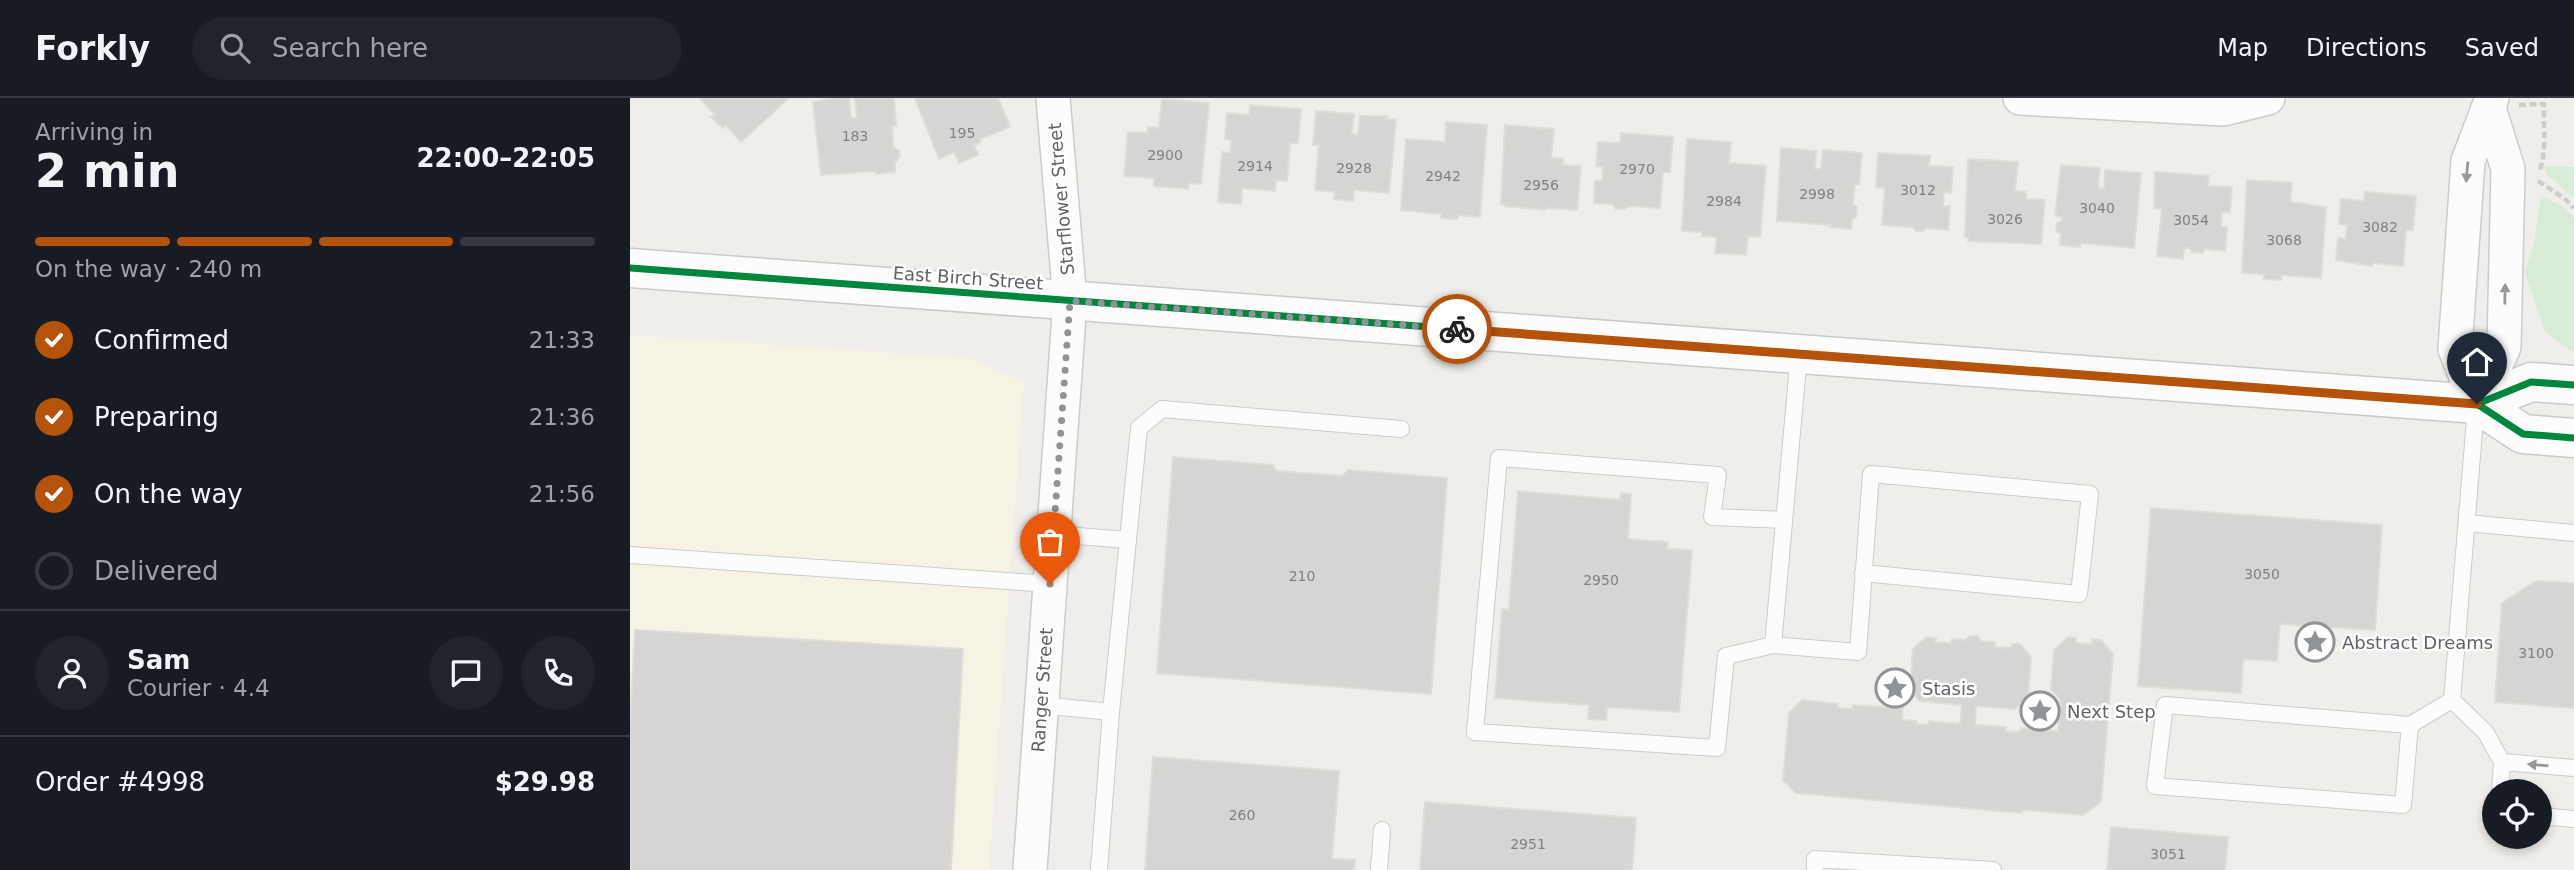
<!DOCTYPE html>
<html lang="en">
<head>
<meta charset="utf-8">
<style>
	:root { --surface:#171b24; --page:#20242c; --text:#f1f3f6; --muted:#9ea1a6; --line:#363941; --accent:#b45309 }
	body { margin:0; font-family:"DejaVu Sans",sans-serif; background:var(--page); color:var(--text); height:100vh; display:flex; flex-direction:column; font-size:26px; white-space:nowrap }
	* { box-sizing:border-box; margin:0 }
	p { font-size:23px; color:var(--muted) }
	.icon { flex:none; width:38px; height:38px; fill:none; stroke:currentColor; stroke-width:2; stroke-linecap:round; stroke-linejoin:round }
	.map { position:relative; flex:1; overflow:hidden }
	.drawer { display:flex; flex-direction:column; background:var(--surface); width:630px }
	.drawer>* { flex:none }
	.buttons { position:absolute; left:1852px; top:681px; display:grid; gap:14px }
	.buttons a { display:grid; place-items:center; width:70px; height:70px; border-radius:50%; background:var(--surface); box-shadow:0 4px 10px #0003; font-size:35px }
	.pin { position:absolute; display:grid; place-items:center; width:60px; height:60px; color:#fff; margin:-72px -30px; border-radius:50% 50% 50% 0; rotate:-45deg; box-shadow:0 0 7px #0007 }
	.pin .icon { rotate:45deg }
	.courier { position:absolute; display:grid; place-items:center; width:70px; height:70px; margin:-35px; border:5px solid #b45309; border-radius:50%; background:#fff; color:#222; box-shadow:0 2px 9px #0007 }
	.headline em { font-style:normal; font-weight:600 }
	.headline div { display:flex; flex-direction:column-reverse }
	.headline { display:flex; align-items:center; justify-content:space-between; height:119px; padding:0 35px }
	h1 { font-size:46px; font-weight:600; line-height:52px }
	.bar { display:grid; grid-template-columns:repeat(4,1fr); gap:10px 7px; align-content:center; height:84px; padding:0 35px }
	.bar i { height:9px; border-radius:5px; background:var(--line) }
	.bar .selected { background:var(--accent) }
	.bar p { grid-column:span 4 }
	.line { display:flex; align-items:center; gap:18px; padding:0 35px; border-top:2px solid var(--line) }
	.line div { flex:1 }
	.round { display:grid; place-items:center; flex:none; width:74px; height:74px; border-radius:37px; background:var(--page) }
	ol { padding:0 35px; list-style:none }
	li { display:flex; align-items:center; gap:21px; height:77px }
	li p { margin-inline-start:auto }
	li .icon { padding:7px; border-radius:50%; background:var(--accent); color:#fff; stroke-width:4 }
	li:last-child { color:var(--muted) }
	li i { width:38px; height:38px; border:4px solid var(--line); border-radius:50% }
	header { display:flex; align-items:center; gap:42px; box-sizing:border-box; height:98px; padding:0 35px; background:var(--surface); border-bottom:2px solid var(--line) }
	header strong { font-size:33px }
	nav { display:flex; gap:38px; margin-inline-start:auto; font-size:24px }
	.search { width:490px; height:63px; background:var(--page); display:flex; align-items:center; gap:18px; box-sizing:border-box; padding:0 24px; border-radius:38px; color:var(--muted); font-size:26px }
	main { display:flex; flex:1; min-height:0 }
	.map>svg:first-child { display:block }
	.commercial { fill:#f7f3e4 }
	.green { fill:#d8ebd6 }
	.building { fill:#d6d5d3; stroke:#deddd9; stroke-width:2 }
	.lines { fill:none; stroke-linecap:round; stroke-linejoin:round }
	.lane-casing { stroke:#cbcccc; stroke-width:18 }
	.street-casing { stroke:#cbcccc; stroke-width:36 }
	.secondary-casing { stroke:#cacacb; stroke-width:41 }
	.path { stroke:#cacfcc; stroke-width:4.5; stroke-dasharray:7 3.5; stroke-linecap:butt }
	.lane { stroke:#fdfcfc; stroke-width:16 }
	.street { stroke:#fdfcfc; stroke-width:33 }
	.secondary { stroke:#fdfcfc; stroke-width:38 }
	.cycleway-casing { stroke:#fff; stroke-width:11 }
	.cycleway { stroke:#00873e; stroke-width:7 }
	.oneway { fill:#96999c }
	.done { stroke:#919496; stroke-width:7; stroke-dasharray:0 12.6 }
	.route { stroke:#b45309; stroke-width:9 }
	.labels { text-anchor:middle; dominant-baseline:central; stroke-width:5; stroke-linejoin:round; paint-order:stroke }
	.number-label { font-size:14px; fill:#7e8184 }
	.street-label { font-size:18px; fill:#5f6368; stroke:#fff }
	.poi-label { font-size:18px; fill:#5f6368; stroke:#fff; text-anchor:start }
</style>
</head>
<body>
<header>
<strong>Forkly</strong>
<div class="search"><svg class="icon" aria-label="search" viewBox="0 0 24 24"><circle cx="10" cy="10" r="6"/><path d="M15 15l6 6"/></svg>Search here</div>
<nav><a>Map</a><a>Directions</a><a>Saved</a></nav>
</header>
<main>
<section class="drawer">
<div class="headline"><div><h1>2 min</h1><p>Arriving in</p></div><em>22:00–22:05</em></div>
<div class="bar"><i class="selected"></i><i class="selected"></i><i class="selected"></i><i></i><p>On the way · 240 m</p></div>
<ol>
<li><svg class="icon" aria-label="check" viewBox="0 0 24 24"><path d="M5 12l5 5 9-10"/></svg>Confirmed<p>21:33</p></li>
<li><svg class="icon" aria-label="check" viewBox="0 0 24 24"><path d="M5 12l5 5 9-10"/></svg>Preparing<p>21:36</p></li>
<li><svg class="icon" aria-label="check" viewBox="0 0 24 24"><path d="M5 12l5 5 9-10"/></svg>On the way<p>21:56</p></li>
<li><i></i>Delivered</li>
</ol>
<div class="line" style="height:126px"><a class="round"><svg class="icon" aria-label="person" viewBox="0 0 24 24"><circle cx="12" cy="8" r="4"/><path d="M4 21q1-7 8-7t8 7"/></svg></a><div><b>Sam</b><p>Courier · 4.4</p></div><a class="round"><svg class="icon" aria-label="chat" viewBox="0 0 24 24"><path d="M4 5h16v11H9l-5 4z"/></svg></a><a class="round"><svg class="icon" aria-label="phone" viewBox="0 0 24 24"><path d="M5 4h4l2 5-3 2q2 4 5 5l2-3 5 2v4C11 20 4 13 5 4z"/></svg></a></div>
<div class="line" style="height:91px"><div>Order #4998</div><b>$29.98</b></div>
</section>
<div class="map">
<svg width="1944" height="772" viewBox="0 0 1944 772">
	<rect width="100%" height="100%" fill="#efeeea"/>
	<path class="commercial" d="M0,237L338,260L394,284L359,772H0Z"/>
	<g class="green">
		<path d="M1914,68L1944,69V100L1917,77Z"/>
		<path d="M1911,98L1934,109L1944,120V255L1915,234L1895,174L1904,144Z"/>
	</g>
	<g class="building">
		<path d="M69,0H159L111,44L96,27L93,30L81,19L85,16Z"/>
		<path d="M225,0H264L266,28H262L263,48L269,53L270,58L265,64V74L246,76V73L191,77L183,4L203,0L219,1L221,20H227Z"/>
		<path d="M285,0H368L380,29L350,41L351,44L344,47L348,57L329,65L324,54L309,61Z"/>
		<path d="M532,1L579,5L571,86L559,85L558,91L524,88V80L494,78L498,34L517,35L518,29L529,30Z"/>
		<path d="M620,7L671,11L668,45H660L657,83L646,82L645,93L612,90L611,106L588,104L592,54L601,55V42L595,41L597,15L619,17Z"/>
		<path d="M686,13L724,16L722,36L728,37L730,18H757L756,21L766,22L759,95L724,92L723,103L704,101L705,94L685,92L689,47H683Z"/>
		<path d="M816,24L857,27L850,119L828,117L827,121L811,120L812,116L771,112L776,41L815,44Z"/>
		<path d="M875,27L924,31L921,60L933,61V67L951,68L947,112L916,110V112L875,108V106H871Z"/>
		<path d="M991,35L1043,39L1040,74H1033L1030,110L998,108L995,111H986L983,106L964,105L965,83H972L973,69L966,68L968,44L990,45Z"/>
		<path d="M1057,41L1101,44L1099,65L1136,68L1130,139L1118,138L1116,157L1085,155L1087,139L1072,138V134L1052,133Z"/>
		<path d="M1151,50L1186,53L1185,71H1191L1193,52L1232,55L1229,86H1225L1223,106L1227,110L1226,119L1222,121L1221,131L1201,129V127L1147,123Z"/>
		<path d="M1248,55L1300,58L1299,68L1323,69L1321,95L1314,94L1313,108H1320L1318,132L1296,130L1293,133H1286L1283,129L1252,127L1255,90L1246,89Z"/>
		<path d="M1338,61L1388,64L1385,93L1396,94V101L1415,102L1411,146L1338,143V139H1335Z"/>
		<path d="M1431,67L1470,70L1468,90L1474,91L1475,72L1511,75L1504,150L1451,145L1450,149L1430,147L1431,136L1426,133L1427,125L1432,123V119L1425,118Z"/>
		<path d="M1525,74L1579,78L1578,88L1602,89L1600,115L1592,114L1591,128L1597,129L1595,153L1575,151L1573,155L1562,154L1560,150H1554L1553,161L1527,158L1532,111L1524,110Z"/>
		<path d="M1617,82L1662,85L1660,104L1696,109L1691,180L1651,177V182L1634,181V176L1612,175Z"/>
		<path d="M1735,94L1786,98L1783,132H1776L1773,168L1743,165L1742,168L1706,162L1708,140L1716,141L1717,127L1709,126L1711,101L1734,103Z"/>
		<path d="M543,359L642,367L647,373L712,378L718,372L817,380L801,596L527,575Z"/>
		<path d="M888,393L990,402L991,395L1001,396L998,441L1038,444L1037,451L1062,452L1049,614L977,609L976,622L958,621L959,607L865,600L872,511L879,512Z"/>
		<path d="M1521,410L1752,427L1745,532L1650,526L1647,563L1613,561L1611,595L1508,588Z"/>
		<path d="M1906,483L1944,485V610L1865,604L1872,505Z"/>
		<path d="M5,532L333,551L321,772H0V625Z"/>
		<path d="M1340,538H1347L1351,543L1365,544L1364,549L1381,550L1382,546H1390L1401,559L1398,599L1385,611L1346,608L1345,627L1376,629L1375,633L1390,634V630L1428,633L1430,601L1421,591L1424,552L1438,539L1446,540V545L1462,546V541L1471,542L1483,556L1471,704L1453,717L1392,712V715L1166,695L1153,682L1159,615L1172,602L1208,606V610L1223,611V607L1273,610L1272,622L1286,623V626L1299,627V623L1330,626L1332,607L1290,603L1280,592L1283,551L1297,539L1306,540L1305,544L1321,545L1322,541L1335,542Z"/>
		<path d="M523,659L709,673L702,761L725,762L724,772H515Z"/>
		<path d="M795,704L1006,720L1002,772H790Z"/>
		<path d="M1481,729L1598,739L1595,772H1477Z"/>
	</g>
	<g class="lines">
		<g class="lane-casing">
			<g id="lane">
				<path d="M1154,422L1082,419L1088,377L869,360L845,634L1087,650L1096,558L1143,547L1169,256"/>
				<path d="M1837,425L1944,435"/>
				<path d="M423,436L498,442"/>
				<path d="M0,457L420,486"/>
				<path d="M1143,547L1228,554L1241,376L1460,396L1449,496L1233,475"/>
				<path d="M1822,602L1856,635L1872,664L1870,693"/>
				<path d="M411,607L481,614L469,772"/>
				<path d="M481,614L509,330L532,311L771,331"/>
				<path d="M1780,627L1535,607L1525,688L1773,707L1780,627L1822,602L1846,309"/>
				<path d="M1872,664L1944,670"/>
				<path d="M1909,718L1944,721"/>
				<path d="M749,772L752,732"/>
				<path d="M1185,772V761L1363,772"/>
			</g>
		</g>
		<g class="street-casing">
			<g id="street">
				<path d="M1390,0L1593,11L1638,0"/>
				<path d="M1847,306L1825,251L1838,63L1862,0"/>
				<path d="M1847,306L1874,249L1878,71L1859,10"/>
				<path d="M400,772L440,203L423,0"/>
			</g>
		</g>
		<g class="secondary-casing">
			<g id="secondary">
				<path d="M0,170L1847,306L1901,284L1944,287"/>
				<path d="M1847,306L1893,336L1944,340"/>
			</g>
		</g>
		<g class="path">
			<path d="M1889,7L1914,6C1913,28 1917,50 1910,72"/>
			<path d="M1908,83L1934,100L1944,110"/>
		</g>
		<use href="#lane" class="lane"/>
		<use href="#street" class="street"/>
		<use href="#secondary" class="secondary"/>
		<g class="cycleway-casing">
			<g id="cycleway">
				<path d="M0,170L1847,306L1901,284L1944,287"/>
				<path d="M1847,306L1893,336L1944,340"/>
			</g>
		</g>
		<use href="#cycleway" class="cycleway"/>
	</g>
	<defs><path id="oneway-solid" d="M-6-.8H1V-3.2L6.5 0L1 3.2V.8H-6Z" transform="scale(1.75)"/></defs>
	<g class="oneway">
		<use href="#oneway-solid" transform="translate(1837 74) rotate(95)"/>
		<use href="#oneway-solid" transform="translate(1875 196) rotate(-89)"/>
		<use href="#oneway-solid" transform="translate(1908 667) rotate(-175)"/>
	</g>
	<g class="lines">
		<path class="done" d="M420,486L440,203L827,231"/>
		<path class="route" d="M827,231L1847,306"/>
	</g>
	<defs>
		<g id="sight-ring" transform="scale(2.0125)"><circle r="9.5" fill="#fff" stroke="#919496" stroke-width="1.5"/><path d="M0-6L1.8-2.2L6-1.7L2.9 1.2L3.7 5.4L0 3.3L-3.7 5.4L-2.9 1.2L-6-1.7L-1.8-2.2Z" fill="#919496"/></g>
	</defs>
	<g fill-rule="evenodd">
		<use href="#sight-ring" x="1685" y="544"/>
		<use href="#sight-ring" x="1265" y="590"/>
		<use href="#sight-ring" x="1410" y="613"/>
	</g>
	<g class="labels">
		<g class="number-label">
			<text x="332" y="35">195</text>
			<text x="225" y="38">183</text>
			<text x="535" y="57">2900</text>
			<text x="625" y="68">2914</text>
			<text x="724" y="70">2928</text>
			<text x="1007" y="71">2970</text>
			<text x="813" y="78">2942</text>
			<text x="911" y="87">2956</text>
			<text x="1288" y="92">3012</text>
			<text x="1187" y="96">2998</text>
			<text x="1094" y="103">2984</text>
			<text x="1467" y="110">3040</text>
			<text x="1375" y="121">3026</text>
			<text x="1561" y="122">3054</text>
			<text x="1750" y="129">3082</text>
			<text x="1654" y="142">3068</text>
			<text x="1632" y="476">3050</text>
			<text x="672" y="478">210</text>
			<text x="971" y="482">2950</text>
			<text x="1906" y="555">3100</text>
			<text x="612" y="717">260</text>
			<text x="898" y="746">2951</text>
			<text x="1538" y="756">3051</text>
		</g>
		<g class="street-label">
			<text transform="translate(431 101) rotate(-95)">Starflower Street</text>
			<text transform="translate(338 180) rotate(4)">East Birch Street</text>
			<text transform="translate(412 592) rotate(-86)">Ranger Street</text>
		</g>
		<g class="poi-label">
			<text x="1712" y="544">Abstract Dreams</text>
			<text x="1292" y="590">Stasis</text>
			<text x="1437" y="613">Next Step</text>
		</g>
	</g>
</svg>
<div class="buttons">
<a><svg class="icon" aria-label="locate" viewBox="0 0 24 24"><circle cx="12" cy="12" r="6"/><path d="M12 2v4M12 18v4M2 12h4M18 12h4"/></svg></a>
</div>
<div class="pin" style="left:420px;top:486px;background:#ea580c"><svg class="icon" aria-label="bag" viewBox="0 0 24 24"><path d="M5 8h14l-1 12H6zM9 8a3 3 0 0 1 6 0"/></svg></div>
<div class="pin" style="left:1847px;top:306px;background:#1f2937"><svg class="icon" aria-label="home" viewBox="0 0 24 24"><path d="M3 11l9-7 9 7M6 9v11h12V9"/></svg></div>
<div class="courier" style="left:827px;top:231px"><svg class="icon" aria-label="bike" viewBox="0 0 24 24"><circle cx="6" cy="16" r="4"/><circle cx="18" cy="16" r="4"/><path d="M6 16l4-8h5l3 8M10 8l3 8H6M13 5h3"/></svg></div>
</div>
</main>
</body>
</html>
